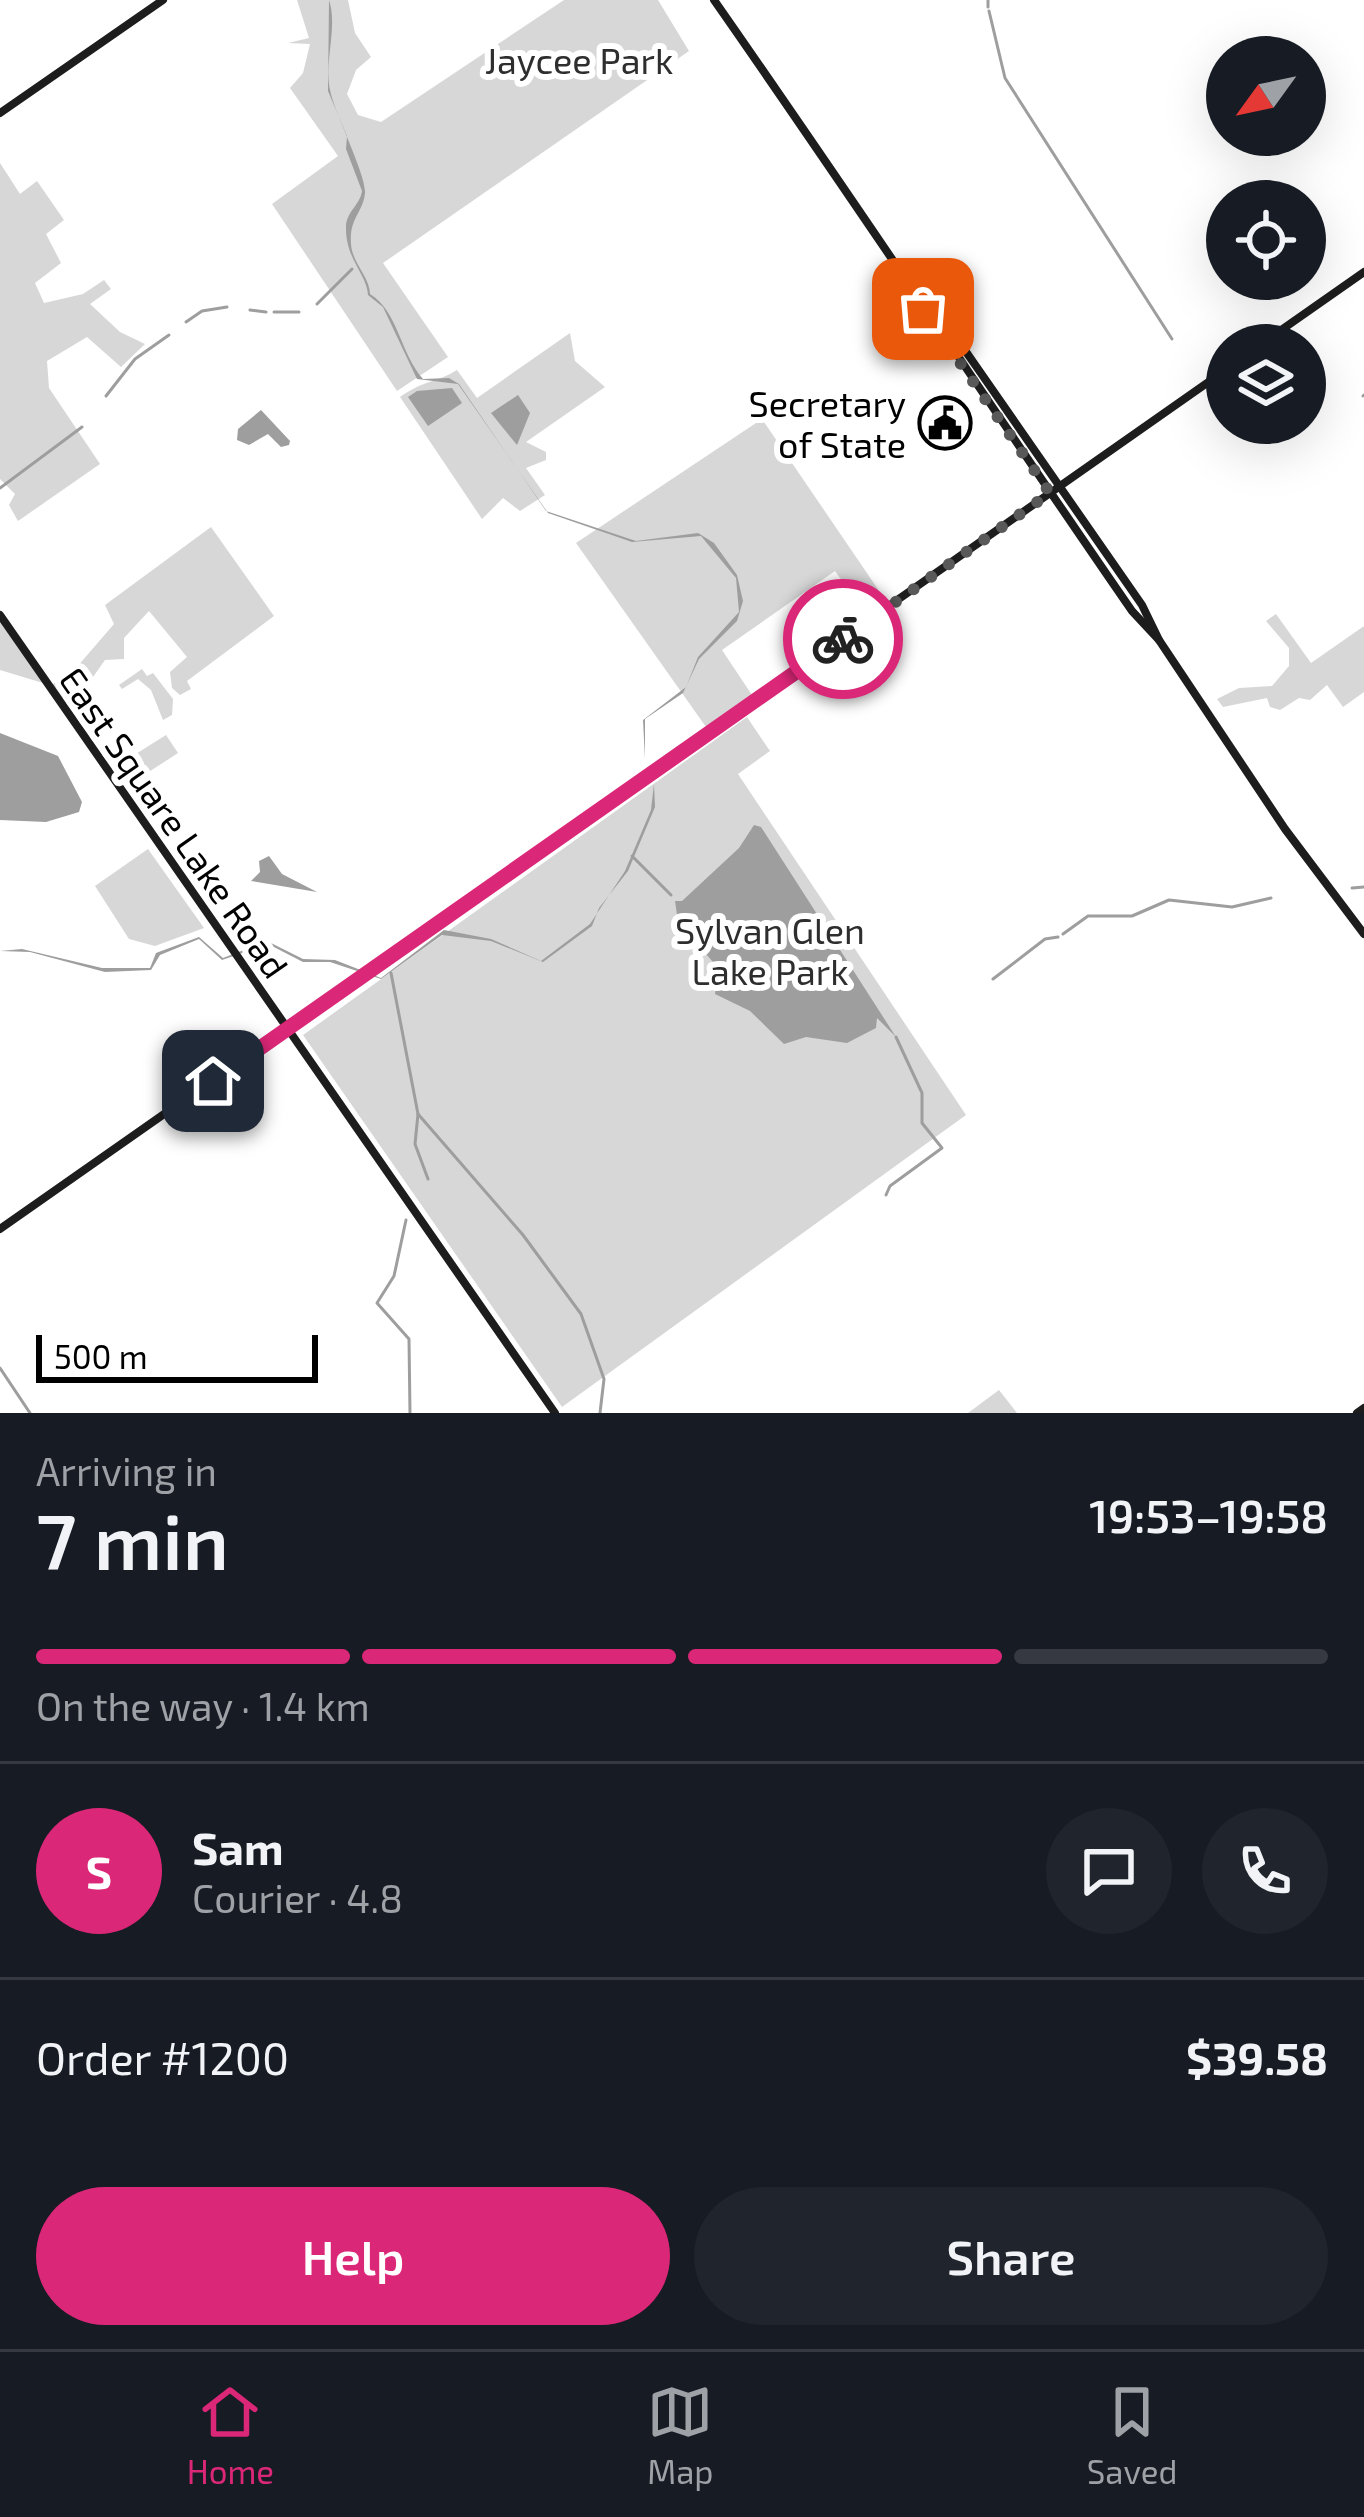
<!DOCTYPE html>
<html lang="en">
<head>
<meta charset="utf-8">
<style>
	:root { --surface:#171b24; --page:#20242c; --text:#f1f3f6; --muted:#9ea1a6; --line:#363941; --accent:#db2777 }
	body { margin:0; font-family:"Exo 2",sans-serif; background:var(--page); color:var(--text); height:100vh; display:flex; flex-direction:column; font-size:45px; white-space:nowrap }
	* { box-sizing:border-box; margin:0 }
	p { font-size:39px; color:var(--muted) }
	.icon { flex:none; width:66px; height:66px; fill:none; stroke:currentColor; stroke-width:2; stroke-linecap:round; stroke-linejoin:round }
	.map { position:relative; height:1413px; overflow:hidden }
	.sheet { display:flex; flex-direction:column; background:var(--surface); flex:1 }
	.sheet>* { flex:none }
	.needle { width:78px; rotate:237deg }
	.tools { position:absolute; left:1206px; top:36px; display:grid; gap:24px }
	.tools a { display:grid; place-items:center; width:120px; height:120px; border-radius:50%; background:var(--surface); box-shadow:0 12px 48px #0002; font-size:60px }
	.scale { position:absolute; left:36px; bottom:30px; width:282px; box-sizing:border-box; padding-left:12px; border:6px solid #000; border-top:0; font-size:33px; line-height:42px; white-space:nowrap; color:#000; -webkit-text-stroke:9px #fff; paint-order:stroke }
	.pin { position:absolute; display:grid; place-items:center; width:102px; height:102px; color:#fff; margin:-51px; border-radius:24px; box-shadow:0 6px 18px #0006 }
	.courier { position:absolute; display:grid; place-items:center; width:120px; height:120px; margin:-60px; border:9px solid #db2777; border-radius:50%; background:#fff; color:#222; box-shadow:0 3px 15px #0007 }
	.headline em { font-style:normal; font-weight:600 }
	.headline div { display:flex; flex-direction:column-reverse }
	.headline { display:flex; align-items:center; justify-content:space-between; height:204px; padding:0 36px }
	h1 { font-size:78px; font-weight:600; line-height:90px }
	.bar { display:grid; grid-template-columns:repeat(4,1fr); gap:18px 12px; align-content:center; height:144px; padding:0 36px }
	.bar i { height:15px; border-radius:9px; background:var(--line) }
	.bar .on { background:var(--accent) }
	.bar p { grid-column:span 4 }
	.line { display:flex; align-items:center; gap:30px; padding:0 36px; border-top:3px solid var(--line) }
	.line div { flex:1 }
	.round { display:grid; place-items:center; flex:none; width:126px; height:126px; border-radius:63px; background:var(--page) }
	.action { display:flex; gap:24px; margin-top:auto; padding:24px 36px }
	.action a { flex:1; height:138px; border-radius:72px; background:var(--accent); color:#fff; font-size:48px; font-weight:600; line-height:138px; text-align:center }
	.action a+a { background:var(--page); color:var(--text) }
	.tabs { display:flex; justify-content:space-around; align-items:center; height:168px; border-top:3px solid var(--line); background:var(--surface); font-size:33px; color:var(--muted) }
	.tabs a { display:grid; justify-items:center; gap:6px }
	.tabs .on { color:var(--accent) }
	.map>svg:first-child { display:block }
	.green { fill:#d7d7d7 }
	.water { fill:#9e9e9e }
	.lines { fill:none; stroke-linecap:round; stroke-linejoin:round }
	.stream { stroke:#9e9e9e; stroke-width:3 }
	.secondary { stroke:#1d1d1d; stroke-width:8 }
	.done { stroke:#595959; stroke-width:12; stroke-dasharray:0 21.6 }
	.route { stroke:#db2777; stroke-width:15 }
	.labels { text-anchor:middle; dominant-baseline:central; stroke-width:12; stroke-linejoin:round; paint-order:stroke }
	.park-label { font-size:36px; fill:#2e2e2e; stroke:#fff }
	.poi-label { font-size:36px; fill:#000; stroke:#fff; text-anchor:end }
	.street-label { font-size:36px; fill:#000; stroke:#fff }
</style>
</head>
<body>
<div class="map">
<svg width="1364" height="1413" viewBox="0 0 1364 1413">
	<rect width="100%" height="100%" fill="#fff"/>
	<g class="green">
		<path d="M297,0H348L355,33L371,57L356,70L347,94L358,115L381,122L564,0H658L689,51L383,263L448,357L397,391L272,204L338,156L290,88L303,73L310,44L288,43L309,38Z"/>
		<path d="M0,163L20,194L37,181L64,220L46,234L61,263L35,283L44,303L83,294L104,280L111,289L90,304L120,332L145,344L121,367L87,337L47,361L49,388L100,464L18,521L9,505L15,494L0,479Z"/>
		<path d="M570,333L575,361L605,387L526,442L546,452V460L526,468L545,495L520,511L503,498L482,519L400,397C424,380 438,382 457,370L477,398Z"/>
		<path d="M762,419L886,601L866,615L835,571L722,650L752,695L706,727L576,543Z"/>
		<path d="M211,527L274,616L187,681L191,689L180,695L172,688L170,672L187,657L149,611L124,638V659L105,660L93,677L61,699L52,685L76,668L114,624L105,605Z"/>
		<path d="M1276,614L1311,663L1364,626V692L1343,707L1327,685L1310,700L1299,698L1280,710L1270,707L1267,698L1223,707L1217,699L1239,688L1272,686L1289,666V648L1266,621Z"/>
		<path d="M0,621L43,683L0,670Z"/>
		<path d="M142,669L147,676L153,673L173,699L172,715L163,720L151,690L138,679L122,689L119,685Z"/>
		<path d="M747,717L770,751L738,774L966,1115L562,1407L303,1035Z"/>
		<path d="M166,735L178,753L144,775L131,757Z"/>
		<path d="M148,849L204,928L155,946L129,939L95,886Z"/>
		<path d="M999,1390L1017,1413H968Z"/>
	</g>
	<g class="water">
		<path d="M329,0C338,26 324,62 330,90C334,112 366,174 365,193C363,213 349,218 351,244C352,263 370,277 370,294C398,311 400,353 423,379L449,378L459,384L546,511L636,541L698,533L714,543L737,575L743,601L737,621L699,659L683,693L645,719V759L643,720L686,687L698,657L739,612L736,578L701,536L632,542L548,513L458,384L417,379L383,307L368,295C367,274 345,259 346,226C347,211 360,205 362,191L346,149L347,136L328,91Z"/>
		<path d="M452,388L462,403L428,426L408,397L417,391Z"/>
		<path d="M518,395L530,413L517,445L491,413Z"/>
		<path d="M261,410L290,441L289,445L281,447L268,434L249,445L237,440L238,429Z"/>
		<path d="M0,733L58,756L82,802L79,812L46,822L0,820Z"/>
		<path d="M654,784L655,807L628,871L599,908L592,926L543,962L491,941L442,935L381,979L330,962H303L268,944L222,960L199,939L160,955L151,970L105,972L30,952L0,951L22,949L102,968H150L156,953L199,937L223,958L267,941L303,959L335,960L381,978L444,930L491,939L541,961L590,924L625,871L651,810Z"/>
		<path d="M754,825L761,827L896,1037L877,1018L876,1028L847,1043L806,1037L784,1044L750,1011L715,994L718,968L678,921L675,901H682L739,848Z"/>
		<path d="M269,856L282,874L317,892L251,881L260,872L259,861Z"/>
	</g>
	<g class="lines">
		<g class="stream">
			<path d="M988,0V7"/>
			<path d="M989,11L1005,78L1172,339"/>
			<path d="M317,304L352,269"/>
			<path d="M250,310L266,312"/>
			<path d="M274,312H299"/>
			<path d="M186,322L202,311L227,307"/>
			<path d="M106,396L135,359L169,335"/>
			<path d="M1363,396L1364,395"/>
			<path d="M0,488L82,427"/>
			<path d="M632,856L671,895"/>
			<path d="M1352,888L1364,887"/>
			<path d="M1063,934L1088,916H1132L1169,900L1232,907L1271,898"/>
			<path d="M391,973L418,1114L415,1144L428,1179"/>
			<path d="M993,979L1045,939L1058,937"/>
			<path d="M418,1114L523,1235L581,1314L604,1379L600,1413"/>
			<path d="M886,1195L890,1186L942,1148L922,1123V1093L896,1037"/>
			<path d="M406,1220L394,1276L377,1303L409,1339L410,1413"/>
			<path d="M0,1368L30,1413"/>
		</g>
		<g class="secondary">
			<path d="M714,0C856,203 991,407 1132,611L1159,640"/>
			<path d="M0,113L163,0"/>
			<path d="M923,300L962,346L1142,605L1159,640L1285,829L1364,934"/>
			<path d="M1260,345L1364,272"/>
			<path d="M0,615L555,1413"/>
			<path d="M0,1229L1227,369"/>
			<path d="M1357,1413L1364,1408"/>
		</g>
	</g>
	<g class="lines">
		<path class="done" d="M843,639L1050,493L923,309"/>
		<path class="route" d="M213,1081L843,639"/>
	</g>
	<defs>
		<g id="civic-ring" transform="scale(2.7)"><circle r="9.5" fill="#fff" stroke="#000" stroke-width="1.5"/><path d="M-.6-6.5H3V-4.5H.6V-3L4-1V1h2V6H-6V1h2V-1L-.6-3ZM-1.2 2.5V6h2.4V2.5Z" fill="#000"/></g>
	</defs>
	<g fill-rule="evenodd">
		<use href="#civic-ring" x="945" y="423"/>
	</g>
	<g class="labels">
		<g class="park-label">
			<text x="579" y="59">Jaycee Park</text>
			<text x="770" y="929">Sylvan Glen<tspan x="770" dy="41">Lake Park</tspan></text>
		</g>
		<g class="poi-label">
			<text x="906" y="402">Secretary<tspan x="906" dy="41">of State</tspan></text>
		</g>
		<g class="street-label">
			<text transform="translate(175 822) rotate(55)">East Square Lake Road</text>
		</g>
	</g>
</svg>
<div class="tools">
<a><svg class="needle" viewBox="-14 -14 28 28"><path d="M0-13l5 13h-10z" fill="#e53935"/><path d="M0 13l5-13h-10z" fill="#9ea1a6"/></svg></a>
<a><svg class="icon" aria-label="locate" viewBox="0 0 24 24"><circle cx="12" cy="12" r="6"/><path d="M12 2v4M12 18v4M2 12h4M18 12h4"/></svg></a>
<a><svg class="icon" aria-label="layers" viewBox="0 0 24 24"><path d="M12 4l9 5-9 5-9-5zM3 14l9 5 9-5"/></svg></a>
</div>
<div class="scale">500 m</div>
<div class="pin" style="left:923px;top:309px;background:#ea580c"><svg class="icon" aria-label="bag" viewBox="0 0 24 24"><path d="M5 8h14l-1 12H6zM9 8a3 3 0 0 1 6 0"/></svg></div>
<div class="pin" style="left:213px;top:1081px;background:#1f2937"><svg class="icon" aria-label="home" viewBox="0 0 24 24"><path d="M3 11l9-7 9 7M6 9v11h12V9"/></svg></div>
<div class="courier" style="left:843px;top:639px"><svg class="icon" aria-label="bike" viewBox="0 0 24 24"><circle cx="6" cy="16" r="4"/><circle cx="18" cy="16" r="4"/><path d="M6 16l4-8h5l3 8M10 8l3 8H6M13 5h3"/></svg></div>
</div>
<section class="sheet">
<div class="headline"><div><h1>7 min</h1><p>Arriving in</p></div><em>19:53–19:58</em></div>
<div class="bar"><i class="on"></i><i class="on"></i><i class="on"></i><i></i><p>On the way · 1.4 km</p></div>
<div class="line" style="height:216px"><b class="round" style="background:var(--accent);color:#fff">S</b><div><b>Sam</b><p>Courier · 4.8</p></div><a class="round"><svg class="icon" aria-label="chat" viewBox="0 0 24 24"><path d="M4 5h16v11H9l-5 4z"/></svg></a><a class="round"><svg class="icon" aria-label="phone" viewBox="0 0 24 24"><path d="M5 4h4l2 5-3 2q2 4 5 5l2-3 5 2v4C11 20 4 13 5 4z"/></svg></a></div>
<div class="line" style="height:156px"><div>Order #1200</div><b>$39.58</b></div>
<div class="action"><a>Help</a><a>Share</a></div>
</section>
<nav class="tabs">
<a class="on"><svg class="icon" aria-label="home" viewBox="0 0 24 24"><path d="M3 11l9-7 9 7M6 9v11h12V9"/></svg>Home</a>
<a><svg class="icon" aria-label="map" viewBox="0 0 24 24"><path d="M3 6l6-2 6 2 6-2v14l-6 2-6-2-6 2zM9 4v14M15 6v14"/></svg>Map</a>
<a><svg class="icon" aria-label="saved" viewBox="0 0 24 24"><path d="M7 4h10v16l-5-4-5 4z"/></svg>Saved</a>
</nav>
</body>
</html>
